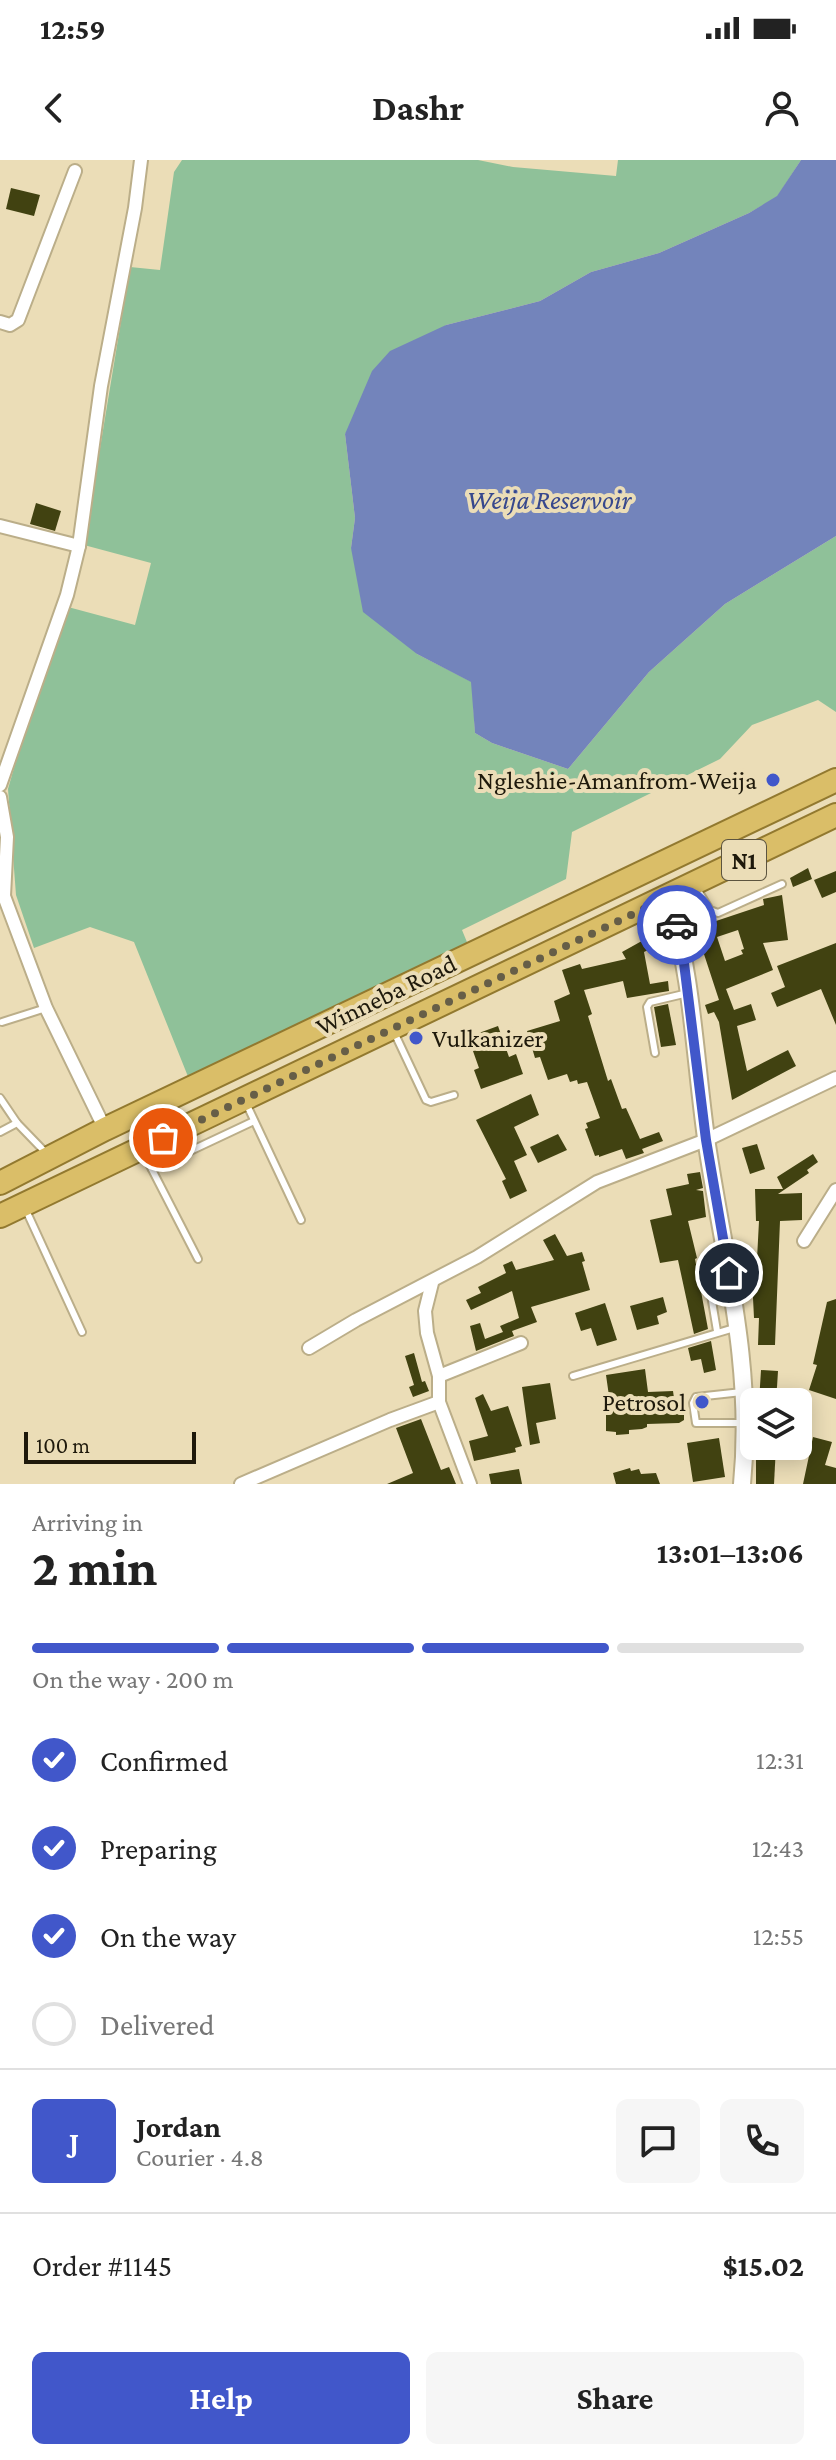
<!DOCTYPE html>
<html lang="en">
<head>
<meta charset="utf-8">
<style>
	:root { --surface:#fff; --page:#f6f6f6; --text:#222; --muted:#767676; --line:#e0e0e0; --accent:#4157ca }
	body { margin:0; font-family:"Crimson Pro",serif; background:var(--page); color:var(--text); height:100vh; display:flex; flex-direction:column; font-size:30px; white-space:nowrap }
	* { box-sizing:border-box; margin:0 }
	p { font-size:26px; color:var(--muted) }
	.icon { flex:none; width:44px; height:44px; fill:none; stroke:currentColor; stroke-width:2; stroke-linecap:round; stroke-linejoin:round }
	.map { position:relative; height:1324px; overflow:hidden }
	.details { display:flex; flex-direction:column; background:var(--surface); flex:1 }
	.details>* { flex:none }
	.tools { position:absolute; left:740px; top:1228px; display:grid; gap:16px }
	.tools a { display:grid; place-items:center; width:72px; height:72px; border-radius:12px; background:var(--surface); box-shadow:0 4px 20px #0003; font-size:40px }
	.scale { position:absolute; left:24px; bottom:20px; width:172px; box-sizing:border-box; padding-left:8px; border:4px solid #1e190b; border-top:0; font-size:22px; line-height:28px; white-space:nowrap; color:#1e190b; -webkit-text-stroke:6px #ebddb7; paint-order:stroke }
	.pin { position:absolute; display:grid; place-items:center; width:68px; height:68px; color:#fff; margin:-34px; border:4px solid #fff; border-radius:50%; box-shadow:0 2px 8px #0007 }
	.courier { position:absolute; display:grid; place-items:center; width:80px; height:80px; margin:-40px; border:6px solid #4157ca; border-radius:50%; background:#fff; color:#222; box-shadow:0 2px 10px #0007 }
	.overview em { font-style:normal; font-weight:700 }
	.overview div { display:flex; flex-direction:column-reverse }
	.overview { display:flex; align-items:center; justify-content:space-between; height:136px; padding:0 32px }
	h1 { font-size:52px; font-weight:700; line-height:60px }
	.bar { display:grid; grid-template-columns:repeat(4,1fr); gap:12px 8px; align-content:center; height:96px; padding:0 32px }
	.bar i { height:10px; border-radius:6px; background:var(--line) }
	.bar .active { background:var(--accent) }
	.bar p { grid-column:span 4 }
	.line { display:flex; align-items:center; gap:20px; padding:0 32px; border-top:2px solid var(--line) }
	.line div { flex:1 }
	.round { display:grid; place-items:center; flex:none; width:84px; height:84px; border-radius:12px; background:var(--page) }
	ol { padding:0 32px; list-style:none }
	li { display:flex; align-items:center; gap:24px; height:88px }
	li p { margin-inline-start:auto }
	li .icon { padding:8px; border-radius:50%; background:var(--accent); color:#fff; stroke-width:4 }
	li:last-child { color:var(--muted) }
	li i { width:44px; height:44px; border:4px solid var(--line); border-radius:50% }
	.action { display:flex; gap:16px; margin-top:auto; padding:16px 32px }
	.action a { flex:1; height:92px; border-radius:12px; background:var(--accent); color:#fff; font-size:32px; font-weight:700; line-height:92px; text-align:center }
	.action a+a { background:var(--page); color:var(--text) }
	.status { display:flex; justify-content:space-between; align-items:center; height:56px; padding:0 40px; background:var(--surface); direction:ltr }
	.status svg { height:22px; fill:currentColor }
	header { display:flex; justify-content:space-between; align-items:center; height:104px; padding:0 32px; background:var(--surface); font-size:36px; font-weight:700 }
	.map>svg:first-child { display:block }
	.green { fill:#8fc199 }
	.water { fill:#7384bb }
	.building { fill:#414211; fill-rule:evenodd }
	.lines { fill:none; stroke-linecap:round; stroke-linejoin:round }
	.service-casing { stroke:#bbae89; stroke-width:10 }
	.minor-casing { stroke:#bbae89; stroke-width:16 }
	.tertiary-casing { stroke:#bbae89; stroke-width:20 }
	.trunk-casing { stroke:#92792f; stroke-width:26 }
	.service { stroke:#fff; stroke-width:6 }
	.minor { stroke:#fff; stroke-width:12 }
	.tertiary { stroke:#fff; stroke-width:16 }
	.trunk { stroke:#dabe68; stroke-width:22 }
	.done { stroke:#665e47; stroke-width:8; stroke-dasharray:0 14.4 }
	.route { stroke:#4157ca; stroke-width:10 }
	.poi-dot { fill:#4157ca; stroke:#ebddb7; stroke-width:3 }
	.labels { text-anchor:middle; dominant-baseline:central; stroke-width:8; stroke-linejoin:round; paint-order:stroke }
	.shield { fill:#ebddb7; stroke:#5c543f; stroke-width:2 }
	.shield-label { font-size:24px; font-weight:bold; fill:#1e190b }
	.poi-label { font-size:26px; fill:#1e190b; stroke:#ebddb7; text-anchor:end }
	.street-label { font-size:26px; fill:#1e190b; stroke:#ebddb7 }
	.water-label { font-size:28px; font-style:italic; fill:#37488d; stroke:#ebddb7 }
</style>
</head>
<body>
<div class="status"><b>12:59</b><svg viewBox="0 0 49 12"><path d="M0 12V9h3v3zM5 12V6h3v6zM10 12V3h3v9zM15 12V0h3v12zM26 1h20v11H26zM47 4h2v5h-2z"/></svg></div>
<header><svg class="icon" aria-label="back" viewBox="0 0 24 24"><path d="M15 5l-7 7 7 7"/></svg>Dashr<svg class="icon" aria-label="person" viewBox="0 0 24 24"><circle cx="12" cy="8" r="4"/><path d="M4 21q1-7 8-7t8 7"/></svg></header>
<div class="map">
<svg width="836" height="1324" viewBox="0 0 836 1324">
	<rect width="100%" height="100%" fill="#ebddb7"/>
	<path class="green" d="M182,0H478L513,7L616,16L618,0H801L777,37L749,53L659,93L591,112L540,141L446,165L345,274L355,358L351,388L417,494L472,522L475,573L492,583L568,609L649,512L725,444L836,376V552L818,540L752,565L720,599L572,672L566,719L462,770L469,787L189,919L134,782L90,767L34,788L16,735L8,629L28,559L68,447L135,465L151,403L84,385L130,107L160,110L174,12Z"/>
	<path class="water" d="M801,0H836V376L725,444L649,512L568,609L492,583L475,573L471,522L417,494L363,452L351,388L355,358L345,274L372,211L390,191L446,165L540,141L591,112L659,93L749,53L777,36Z"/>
	<g class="building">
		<path d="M11,28L40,35L34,56L6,49Z"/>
		<path d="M36,343L61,351L55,371L30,364Z"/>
		<path d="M808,708L812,719L793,727L790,718Z"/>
		<path d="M836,711V732L822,738L814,720Z"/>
		<path d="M782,735L788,780L763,783L773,810L726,829L734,850L751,844L756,860L737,866L747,911L788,890L796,906L732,940L719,862L714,852L708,854L705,845L719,840L701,785L704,784L698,767L764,745L763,739ZM738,770L744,789L741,790L743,794L725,801L717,777Z"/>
		<path d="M649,777L654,787L644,792L650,824L668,821L669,831L627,838L623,821L584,830L592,854L588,856L608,921L611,919L622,949L626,948L640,979L659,972L663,981L642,989L644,993L626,999L622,989L599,997V995L595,996L585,969L588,968L586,963L600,958L587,922L578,924L577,920L570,922L567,914L548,920L540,897L535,898L527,871L560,861L554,841L570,834L562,810L580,804L582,809L626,799L622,792Z"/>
		<path d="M836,783V865L821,829L777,847L771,833L785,827L777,806Z"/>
		<path d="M668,844L676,885L661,887L654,847Z"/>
		<path d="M498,866L509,897L516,894L523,914L481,929L474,910L479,908L468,877Z"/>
		<path d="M531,934L539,955L514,967L527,995L514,1001L527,1031L510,1039L502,1021L506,1019L476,960Z"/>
		<path d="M558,974L567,990L538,1003L530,987Z"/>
		<path d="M757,984L765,1009L750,1014L742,988Z"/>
		<path d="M813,994L818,1002L807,1010L809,1013L778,1034L802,1033V1060L780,1061L775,1185H758L759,1158H754L752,1118H756L759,1061H756L755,1029H783L777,1017Z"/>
		<path d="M700,1012L703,1028L696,1030L703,1031L706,1057L688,1061L697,1098L695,1099L708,1169L694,1174L678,1100L660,1103L650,1060L672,1055L666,1029L689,1024L687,1014Z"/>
		<path d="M555,1074L567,1096L582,1092L585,1101L582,1102L590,1130L531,1147L537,1162L512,1171L514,1176L476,1191L470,1166L480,1163L485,1179L503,1172L500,1166L519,1158L512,1131L471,1150L466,1140L481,1133L478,1127L506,1113L503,1105L512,1101L516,1110L554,1100L543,1080Z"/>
		<path d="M663,1137L667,1152L657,1156L659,1164L637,1170L630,1146Z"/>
		<path d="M836,1139V1239L809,1230L817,1205L813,1204L827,1142Z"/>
		<path d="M605,1143L617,1180L597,1186L591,1168L581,1171L575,1153Z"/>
		<path d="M711,1181L716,1210L704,1213L701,1199L691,1201L688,1188Z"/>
		<path d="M414,1193L422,1222L425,1221L429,1231L413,1237L409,1227L414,1225L405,1196Z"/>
		<path d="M645,1209L648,1232L673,1231L674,1238H684V1260L679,1263L647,1264V1267L642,1269L629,1270V1274L616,1275V1272L606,1271V1250H611L606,1215Z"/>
		<path d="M761,1210L778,1211L776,1242H759Z"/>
		<path d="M550,1223L556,1259L536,1263L540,1283L530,1285L522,1227Z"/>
		<path d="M483,1234L491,1251L508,1246L522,1286L515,1288L516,1292L474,1301L469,1281L488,1276L475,1238Z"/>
		<path d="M421,1259L441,1310L449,1307L456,1324H387L413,1313L396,1268Z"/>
		<path d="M813,1277L832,1282L825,1305L836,1308V1324H803Z"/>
		<path d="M719,1278L725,1317L693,1322L687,1283Z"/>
		<path d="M756,1286H776L774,1324H756Z"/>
		<path d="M630,1308L631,1311L639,1309L641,1314L656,1313L660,1324H616L613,1313Z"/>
		<path d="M519,1309L522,1324H491L489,1314Z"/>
	</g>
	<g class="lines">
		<g class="service-casing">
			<g id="service">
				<path d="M696,727L710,750L718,753L782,724"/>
				<path d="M2,862L46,848"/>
				<path d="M394,872L426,940L431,942L454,935"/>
				<path d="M655,893L647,847L650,842L688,833"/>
				<path d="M0,938L17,963"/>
				<path d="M246,943L301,1060"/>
				<path d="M0,972L17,963L46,993"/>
				<path d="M143,992L198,1099"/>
				<path d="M152,1009L254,961"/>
				<path d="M25,1048L82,1172"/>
				<path d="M717,1171L709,1123L715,1116L726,1114"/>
				<path d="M573,1216L734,1168"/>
				<path d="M742,1232L696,1237L693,1243L696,1263H743"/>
			</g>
		</g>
		<g class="minor-casing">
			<g id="minor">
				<path d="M0,162L10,165L18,160L75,11"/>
				<path d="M0,366L79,386"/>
				<path d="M0,625L67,435L79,386L101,226L135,48L141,0"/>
				<path d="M0,637L7,677L4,736L46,848L105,969"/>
				<path d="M804,1081L836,1030"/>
				<path d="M432,1123L425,1151L427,1173L439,1216V1242L470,1324"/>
				<path d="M309,1188L356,1160L477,1097L597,1022L706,980L836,918"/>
				<path d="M439,1216L521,1183"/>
				<path d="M241,1324L390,1260L439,1242"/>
			</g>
		</g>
		<g class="tertiary-casing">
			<path id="tertiary" d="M669,737C692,815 695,898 706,978C723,1095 754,1204 742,1324"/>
		</g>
		<g class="trunk-casing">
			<g id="trunk">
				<path d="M0,1023L105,969L836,620"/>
				<path d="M0,1056L836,655"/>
			</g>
		</g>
		<use href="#service" class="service"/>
		<use href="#minor" class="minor"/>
		<use href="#tertiary" class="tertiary"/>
		<use href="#trunk" class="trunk"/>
	</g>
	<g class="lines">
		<path class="done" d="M163,978L669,737L677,765"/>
		<path class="route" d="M677,765L681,779L706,980L729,1113"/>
	</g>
	<g class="poi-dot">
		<circle cx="773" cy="620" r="8"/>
		<circle cx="416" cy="878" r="8"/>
		<circle cx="702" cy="1242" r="8"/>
	</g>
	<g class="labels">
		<rect class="shield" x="722" y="680" width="44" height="40" rx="6"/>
		<g class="shield-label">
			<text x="744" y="700">N1</text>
		</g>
		<g class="poi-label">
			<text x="757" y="620">Ngleshie-Amanfrom-Weija</text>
			<text x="432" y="878" text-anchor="start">Vulkanizer</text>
			<text x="686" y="1242">Petrosol</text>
		</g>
		<g class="street-label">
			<text transform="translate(386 835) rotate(-26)">Winneba Road</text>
		</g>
		<g class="water-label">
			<text x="549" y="339">Weija Reservoir</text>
		</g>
	</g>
</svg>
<div class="tools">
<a><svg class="icon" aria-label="layers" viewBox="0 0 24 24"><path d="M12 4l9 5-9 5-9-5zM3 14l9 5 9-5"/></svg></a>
</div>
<div class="scale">100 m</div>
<div class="pin" style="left:163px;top:978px;background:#ea580c"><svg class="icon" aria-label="bag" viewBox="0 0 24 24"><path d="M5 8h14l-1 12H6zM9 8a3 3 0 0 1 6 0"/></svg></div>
<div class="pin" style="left:729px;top:1113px;background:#1f2937"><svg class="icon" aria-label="home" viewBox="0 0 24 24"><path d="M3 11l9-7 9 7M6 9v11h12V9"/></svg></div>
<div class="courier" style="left:677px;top:765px"><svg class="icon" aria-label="car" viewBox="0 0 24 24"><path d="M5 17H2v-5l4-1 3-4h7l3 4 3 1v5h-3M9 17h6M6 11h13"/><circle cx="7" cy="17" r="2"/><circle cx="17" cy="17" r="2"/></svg></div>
</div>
<section class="details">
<div class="overview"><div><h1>2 min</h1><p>Arriving in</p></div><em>13:01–13:06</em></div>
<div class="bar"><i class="active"></i><i class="active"></i><i class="active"></i><i></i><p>On the way · 200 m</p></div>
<ol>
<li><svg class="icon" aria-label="check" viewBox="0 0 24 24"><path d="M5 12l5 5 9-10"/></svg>Confirmed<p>12:31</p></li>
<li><svg class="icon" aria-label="check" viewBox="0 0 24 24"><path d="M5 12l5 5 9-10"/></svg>Preparing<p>12:43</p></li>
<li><svg class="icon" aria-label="check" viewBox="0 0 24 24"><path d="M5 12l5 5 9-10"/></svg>On the way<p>12:55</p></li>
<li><i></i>Delivered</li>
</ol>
<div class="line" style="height:144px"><b class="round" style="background:var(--accent);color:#fff">J</b><div><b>Jordan</b><p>Courier · 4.8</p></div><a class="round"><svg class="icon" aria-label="chat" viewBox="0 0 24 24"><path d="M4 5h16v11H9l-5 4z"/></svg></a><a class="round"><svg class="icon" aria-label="phone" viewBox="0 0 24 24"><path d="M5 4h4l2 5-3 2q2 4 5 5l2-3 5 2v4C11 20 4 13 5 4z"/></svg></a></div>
<div class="line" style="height:104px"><div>Order #1145</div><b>$15.02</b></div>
<div class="action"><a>Help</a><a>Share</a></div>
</section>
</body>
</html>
